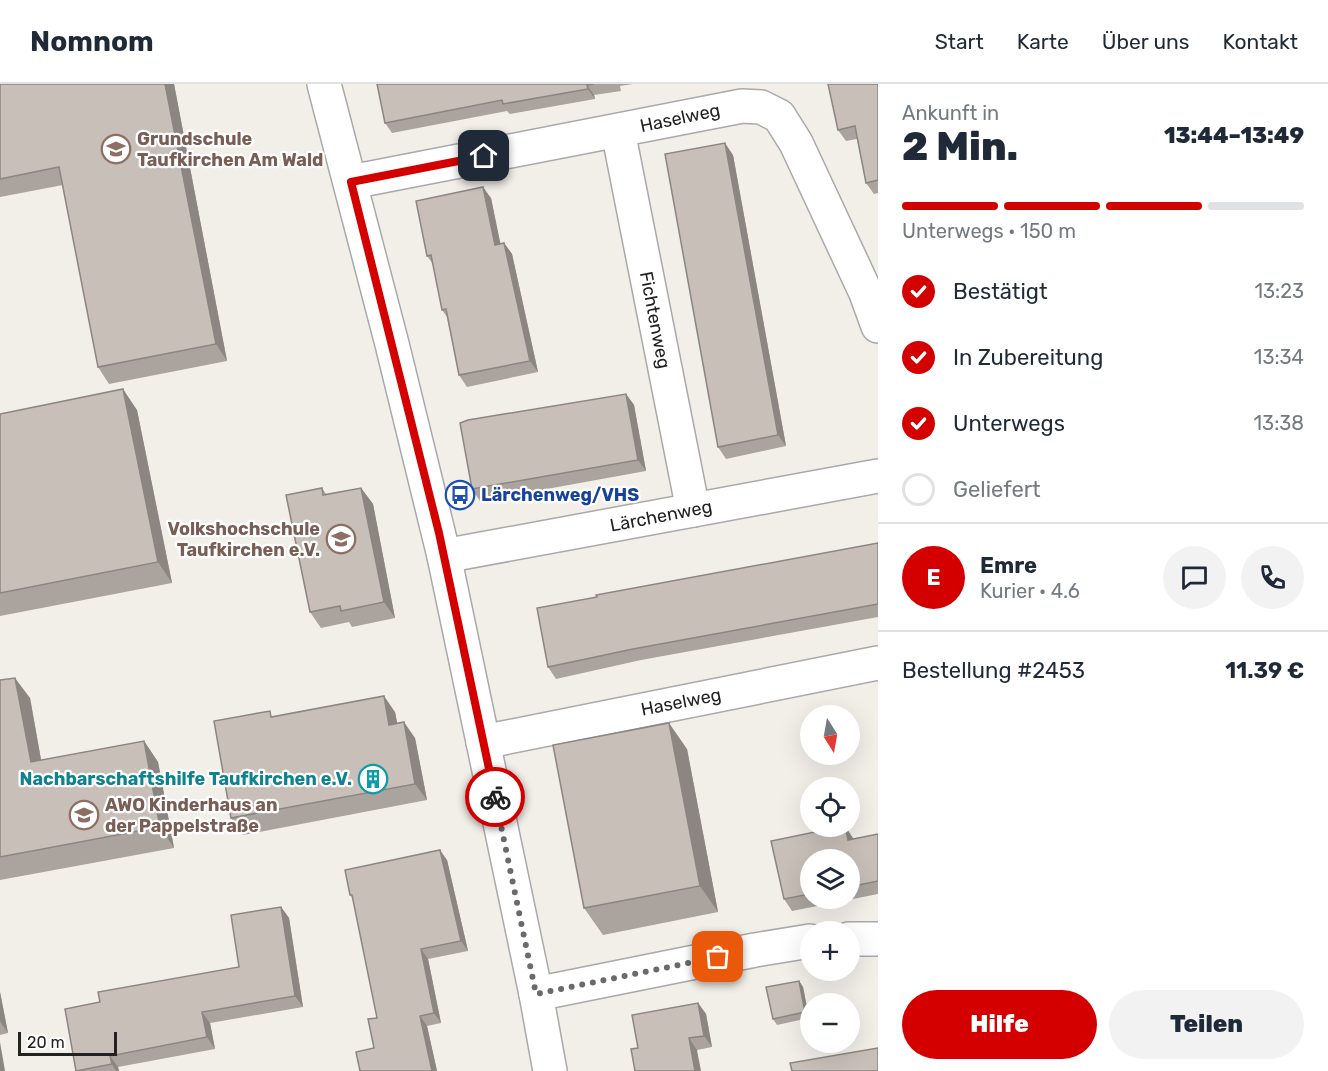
<!DOCTYPE html>
<html lang="de">
<head>
<meta charset="utf-8">
<style>
	:root { --surface:#fff; --page:#f2f2f3; --text:#1f2937; --muted:#747a83; --line:#e0e1e3; --accent:#d40000 }
	body { margin:0; font-family:Rubik,sans-serif; background:var(--page); color:var(--text); height:100vh; display:flex; flex-direction:column; font-size:22px; white-space:nowrap }
	* { box-sizing:border-box; margin:0 }
	p { font-size:20px; color:var(--muted) }
	.icon { flex:none; width:33px; height:33px; fill:none; stroke:currentColor; stroke-width:2; stroke-linecap:round; stroke-linejoin:round }
	.map { position:relative; flex:1; overflow:hidden }
	.details { display:flex; flex-direction:column; background:var(--surface); width:450px }
	.details>* { flex:none }
	.needle { width:39px; rotate:169deg }
	.buttons { position:absolute; left:800px; top:621px; display:grid; gap:12px }
	.buttons a { display:grid; place-items:center; width:60px; height:60px; border-radius:50%; background:var(--surface); box-shadow:0 6px 24px #0002; font-size:30px }
	.scale { position:absolute; left:18px; bottom:15px; width:99px; box-sizing:border-box; padding-left:6px; border:3px solid #222; border-top:0; font-size:16px; line-height:21px; white-space:nowrap; color:#222; -webkit-text-stroke:4px #fff; paint-order:stroke }
	.pin { position:absolute; display:grid; place-items:center; width:51px; height:51px; color:#fff; margin:-26px; border-radius:12px; box-shadow:0 3px 9px #0006 }
	.courier { position:absolute; display:grid; place-items:center; width:60px; height:60px; margin:-30px; border:4px solid #d40000; border-radius:50%; background:#fff; color:#222; box-shadow:0 2px 8px #0007 }
	.headline em { font-style:normal; font-weight:800 }
	.headline div { display:flex; flex-direction:column-reverse }
	.headline { display:flex; align-items:center; justify-content:space-between; height:102px; padding:0 24px }
	h1 { font-size:39px; font-weight:800; line-height:45px }
	.bar { display:grid; grid-template-columns:repeat(4,1fr); gap:9px 6px; align-content:center; height:72px; padding:0 24px }
	.bar i { height:8px; border-radius:4px; background:var(--line) }
	.bar .on { background:var(--accent) }
	.bar p { grid-column:span 4 }
	.line { display:flex; align-items:center; gap:15px; padding:0 24px; border-top:2px solid var(--line) }
	.line div { flex:1 }
	.round { display:grid; place-items:center; flex:none; width:63px; height:63px; border-radius:32px; background:var(--page) }
	ol { padding:0 24px; list-style:none }
	li { display:flex; align-items:center; gap:18px; height:66px }
	li p { margin-inline-start:auto }
	li .icon { padding:6px; border-radius:50%; background:var(--accent); color:#fff; stroke-width:4 }
	li:last-child { color:var(--muted) }
	li i { width:33px; height:33px; border:3px solid var(--line); border-radius:50% }
	.action { display:flex; gap:12px; margin-top:auto; padding:12px 24px }
	.action a { flex:1; height:69px; border-radius:36px; background:var(--accent); color:#fff; font-size:24px; font-weight:800; line-height:69px; text-align:center }
	.action a+a { background:var(--page); color:var(--text) }
	header { display:flex; align-items:center; gap:36px; box-sizing:border-box; height:84px; padding:0 30px; background:var(--surface); border-bottom:2px solid var(--line) }
	header strong { font-size:28px }
	nav { display:flex; gap:33px; margin-inline-start:auto; font-size:21px }
	main { display:flex; flex:1; min-height:0 }
	.map>svg:first-child { display:block }
	.lines { fill:none; stroke-linecap:round; stroke-linejoin:round }
	.minor-casing { stroke:#a9a9a9; stroke-width:36 }
	.minor { stroke:#fff; stroke-width:33 }
	.wall { fill:#aba49e; fill-rule:evenodd }
	.shaded-wall { fill:#8b8681 }
	.building { fill:#c7bfb8; stroke:#8b8681; stroke-width:1.5 }
	.done { stroke:#6b6a68; stroke-width:6; stroke-dasharray:0 10.8 }
	.route { stroke:#d40000; stroke-width:8 }
	.labels { text-anchor:middle; dominant-baseline:central; stroke-width:4.5; stroke-linejoin:round; paint-order:stroke }
	.street-label { font-size:18px; fill:#222; stroke:#fff }
	.education-label { font-size:18px; font-weight:bold; fill:#785e54; stroke:#fff; text-anchor:start }
	.transit-label { font-size:18px; font-weight:bold; fill:#164399; stroke:#fff; text-anchor:start }
	.culture-label { font-size:18px; font-weight:bold; fill:#0d838f; stroke:#fff; text-anchor:end }
</style>
</head>
<body>
<header>
<strong>Nomnom</strong>
<nav><a>Start</a><a>Karte</a><a>Über uns</a><a>Kontakt</a></nav>
</header>
<main>
<div class="map">
<svg width="878" height="987" viewBox="0 0 878 987">
	<rect width="100%" height="100%" fill="#f2efe9"/>
	<g class="lines">
		<g class="minor-casing">
			<g id="minor">
				<path d="M324,0L392,260L444,472L536,910L550,987"/>
				<path d="M618,47L693,426"/>
				<path d="M351,98L742,22L761,23L779,32L796,59L866,209L878,242"/>
				<path d="M444,472L878,392"/>
				<path d="M483,658L878,579"/>
				<path d="M849,855H878"/>
				<path d="M536,910L755,866L810,857"/>
			</g>
		</g>
		<use href="#minor" class="minor"/>
	</g>
	<g class="wall">
		<path d="M0,0H174L227,277L109,300L98,283L63,101L0,113Z"/>
		<path d="M377,0H633L620,2L621,7L594,11L595,15L510,30L507,27L392,49L385,39Z"/>
		<path d="M878,0V109L874,110L866,99L857,55L846,57L838,46Z"/>
		<path d="M733,71L786,362L726,375L718,363Z"/>
		<path d="M491,114L500,160L504,159L512,170L538,288L467,303L459,291L447,233L442,226L433,180L427,172Z"/>
		<path d="M626,310L634,321L646,387L480,417L472,405Z"/>
		<path d="M137,326L172,499L0,532V330Z"/>
		<path d="M322,404L326,410L361,404L373,420L395,534L352,543L349,538L321,544L310,528Z"/>
		<path d="M878,459V533L641,576L556,595L548,583Z"/>
		<path d="M0,596L30,614L41,676L144,657L158,678L174,764L0,796Z"/>
		<path d="M395,628L397,639L415,654L427,716L243,751L231,734L274,632Z"/>
		<path d="M687,665L718,828L603,851L584,824Z"/>
		<path d="M844,742H845L853,755L878,750V810L792,827L784,815L771,757ZM810,776H849V814H810Z"/>
		<path d="M447,776L468,867L428,875L441,939L427,942L437,987H360L374,964L377,934L353,814L350,811Z"/>
		<path d="M281,823L289,834L303,923L210,939L215,965L118,983L119,987H76L100,918L239,883Z"/>
		<path d="M799,897L803,903L809,934L777,941L773,935Z"/>
		<path d="M0,908L8,949L0,951Z"/>
		<path d="M698,919L706,930L712,963L697,966L638,964Z"/>
	</g>
	<g class="shaded-wall">
		<path d="M165,0H174L227,277L216,260Z"/>
		<path d="M587,1L594,11L595,15L588,5Z"/>
		<path d="M725,59L733,71L786,362L778,351Z"/>
		<path d="M483,103L491,114L503,172L495,161Z"/>
		<path d="M504,159L512,170L538,288L530,277Z"/>
		<path d="M123,305L137,326L172,499L158,478Z"/>
		<path d="M626,310L634,321L646,387L638,376Z"/>
		<path d="M361,404L373,420L395,534L384,518Z"/>
		<path d="M15,594L30,614L45,698L31,678Z"/>
		<path d="M384,612L395,628L401,657L389,641Z"/>
		<path d="M404,638L415,654L427,716L415,700Z"/>
		<path d="M669,639L687,665L718,828L700,802Z"/>
		<path d="M144,657L158,678L174,764L160,743Z"/>
		<path d="M845,742L853,754L856,767L848,756Z"/>
		<path d="M440,766L447,776L468,867L461,857Z"/>
		<path d="M281,823L289,834L303,923L295,912Z"/>
		<path d="M421,865L428,875L441,939L434,929Z"/>
		<path d="M799,897L803,903L809,934L805,928Z"/>
		<path d="M0,908L8,949L1,939L0,936Z"/>
		<path d="M698,919L706,930L712,963L704,952Z"/>
		<path d="M202,928L210,939L215,965L207,953Z"/>
		<path d="M420,932L427,942L437,987H432Z"/>
		<path d="M689,954L697,966L701,987H695Z"/>
		<path d="M0,958L5,987H0Z"/>
		<path d="M110,972L118,983L119,987H116L112,980Z"/>
	</g>
	<g class="building">
		<path d="M0,0H165L216,260L98,283L59,83L0,95Z"/>
		<path d="M377,0H594L587,1L588,5L503,20L502,16L385,39Z"/>
		<path d="M828,0H878V96L866,99L855,42L838,46Z"/>
		<path d="M725,59L778,351L718,363L665,70Z"/>
		<path d="M483,103L495,161L504,159L530,277L459,291L446,225L442,226L431,171L427,172L416,117Z"/>
		<path d="M123,305L158,478L0,509V330Z"/>
		<path d="M626,310L638,376L472,405L460,339L468,336Z"/>
		<path d="M322,404L323,411L361,404L384,518L341,527L340,522L310,528L286,411Z"/>
		<path d="M878,459V520L633,565L548,583L537,524L597,513L596,511Z"/>
		<path d="M15,594L31,678L144,657L160,743L0,773V596Z"/>
		<path d="M384,612L389,641L404,638L415,700L231,734L214,637L270,627L271,633Z"/>
		<path d="M669,639L700,802L584,824L553,661Z"/>
		<path d="M844,742H845L848,756L878,750V797L849,803V776H810V810L784,815L771,757Z"/>
		<path d="M440,766L461,857L421,865L434,929L420,932L432,987H360L356,968L374,964L368,935L377,934L352,811H350L345,786Z"/>
		<path d="M281,823L295,912L202,928L207,953L110,972L112,980L76,987L65,925L100,918L98,908L239,883L231,831Z"/>
		<path d="M799,897L805,928L773,935L766,903Z"/>
		<path d="M698,919L704,952L689,954L695,987H635L631,965L638,964L632,931Z"/>
		<path d="M878,964V987H792L790,979Z"/>
	</g>
	<g class="lines">
		<path class="done" d="M495,713L536,910L718,873"/>
		<path class="route" d="M484,72L351,98L439,449L495,713"/>
	</g>
	<defs>
		<g id="school-ring" transform="scale(1.5)"><circle r="9.5" fill="#fff" stroke="#8d6e63" stroke-width="1.5"/><path d="M0-5L7-2L0 1L-7-2ZM-4 1L0 2.5L4 1V4Q0 6-4 4Z" fill="#8d6e63"/></g>
		<g id="bus-ring" transform="scale(1.5)"><circle r="9.5" fill="#fff" stroke="#1a4fb4" stroke-width="1.5"/><path d="M-5-6H5V4H4V6H2V4H-2V6H-4V4H-5ZM-3.5-4V0h7V-4ZM-3.5 1.2v1.5H-2V1.2ZM2 1.2v1.5H3.5V1.2Z" fill="#1a4fb4"/></g>
		<g id="university-ring" transform="scale(1.5)"><circle r="9.5" fill="#fff" stroke="#8d6e63" stroke-width="1.5"/><path d="M0-5L7-2L0 1L-7-2ZM-4 1L0 2.5L4 1V4Q0 6-4 4Z" fill="#8d6e63"/></g>
		<g id="building-ring" transform="scale(1.5)"><circle r="9.5" fill="#fff" stroke="#0f9aa8" stroke-width="1.5"/><path d="M-4-6H4V6H1V3H-1V6H-4ZM-2.5-4.3h1.7v1.8h-1.7ZM.8-4.3h1.7v1.8H.8ZM-2.5-1h1.7V.8h-1.7ZM.8-1h1.7V.8H.8Z" fill="#0f9aa8"/></g>
	</defs>
	<g fill-rule="evenodd">
		<use href="#school-ring" x="116" y="65"/>
		<use href="#bus-ring" x="460" y="411"/>
		<use href="#university-ring" x="341" y="455"/>
		<use href="#building-ring" x="373" y="695"/>
		<use href="#school-ring" x="84" y="731"/>
	</g>
	<g class="labels">
		<g class="street-label">
			<text transform="translate(680 34) rotate(-12)">Haselweg</text>
			<text transform="translate(655 236) rotate(79)">Fichtenweg</text>
			<text transform="translate(661 432) rotate(-11)">Lärchenweg</text>
			<text transform="translate(681 618) rotate(-11)">Haselweg</text>
		</g>
		<g class="education-label">
			<text x="137" y="55">Grundschule<tspan x="137" dy="21">Taufkirchen Am Wald</tspan></text>
			<text x="320" y="445" text-anchor="end">Volkshochschule<tspan x="320" dy="21">Taufkirchen e.V.</tspan></text>
			<text x="105" y="721">AWO Kinderhaus an<tspan x="105" dy="21">der Pappelstraße</tspan></text>
		</g>
		<g class="transit-label">
			<text x="481" y="411">Lärchenweg/VHS</text>
		</g>
		<g class="culture-label">
			<text x="352" y="695">Nachbarschaftshilfe Taufkirchen e.V.</text>
		</g>
	</g>
</svg>
<div class="buttons">
<a><svg class="needle" viewBox="-14 -14 28 28"><path d="M0-13l5 13h-10z" fill="#e53935"/><path d="M0 13l5-13h-10z" fill="#747a83"/></svg></a>
<a><svg class="icon" aria-label="locate" viewBox="0 0 24 24"><circle cx="12" cy="12" r="6"/><path d="M12 2v4M12 18v4M2 12h4M18 12h4"/></svg></a>
<a><svg class="icon" aria-label="layers" viewBox="0 0 24 24"><path d="M12 4l9 5-9 5-9-5zM3 14l9 5 9-5"/></svg></a>
<a>+</a>
<a>−</a>
</div>
<div class="scale">20 m</div>
<div class="pin" style="left:718px;top:873px;background:#ea580c"><svg class="icon" aria-label="bag" viewBox="0 0 24 24"><path d="M5 8h14l-1 12H6zM9 8a3 3 0 0 1 6 0"/></svg></div>
<div class="pin" style="left:484px;top:72px;background:#1f2937"><svg class="icon" aria-label="home" viewBox="0 0 24 24"><path d="M3 11l9-7 9 7M6 9v11h12V9"/></svg></div>
<div class="courier" style="left:495px;top:713px"><svg class="icon" aria-label="bike" viewBox="0 0 24 24"><circle cx="6" cy="16" r="4"/><circle cx="18" cy="16" r="4"/><path d="M6 16l4-8h5l3 8M10 8l3 8H6M13 5h3"/></svg></div>
</div>
<section class="details">
<div class="headline"><div><h1>2 Min.</h1><p>Ankunft in</p></div><em>13:44–13:49</em></div>
<div class="bar"><i class="on"></i><i class="on"></i><i class="on"></i><i></i><p>Unterwegs · 150 m</p></div>
<ol>
<li><svg class="icon" aria-label="check" viewBox="0 0 24 24"><path d="M5 12l5 5 9-10"/></svg>Bestätigt<p>13:23</p></li>
<li><svg class="icon" aria-label="check" viewBox="0 0 24 24"><path d="M5 12l5 5 9-10"/></svg>In Zubereitung<p>13:34</p></li>
<li><svg class="icon" aria-label="check" viewBox="0 0 24 24"><path d="M5 12l5 5 9-10"/></svg>Unterwegs<p>13:38</p></li>
<li><i></i>Geliefert</li>
</ol>
<div class="line" style="height:108px"><b class="round" style="background:var(--accent);color:#fff">E</b><div><b>Emre</b><p>Kurier · 4.6</p></div><a class="round"><svg class="icon" aria-label="chat" viewBox="0 0 24 24"><path d="M4 5h16v11H9l-5 4z"/></svg></a><a class="round"><svg class="icon" aria-label="phone" viewBox="0 0 24 24"><path d="M5 4h4l2 5-3 2q2 4 5 5l2-3 5 2v4C11 20 4 13 5 4z"/></svg></a></div>
<div class="line" style="height:78px"><div>Bestellung #2453</div><b>11.39 €</b></div>
<div class="action"><a>Hilfe</a><a>Teilen</a></div>
</section>
</main>
</body>
</html>
